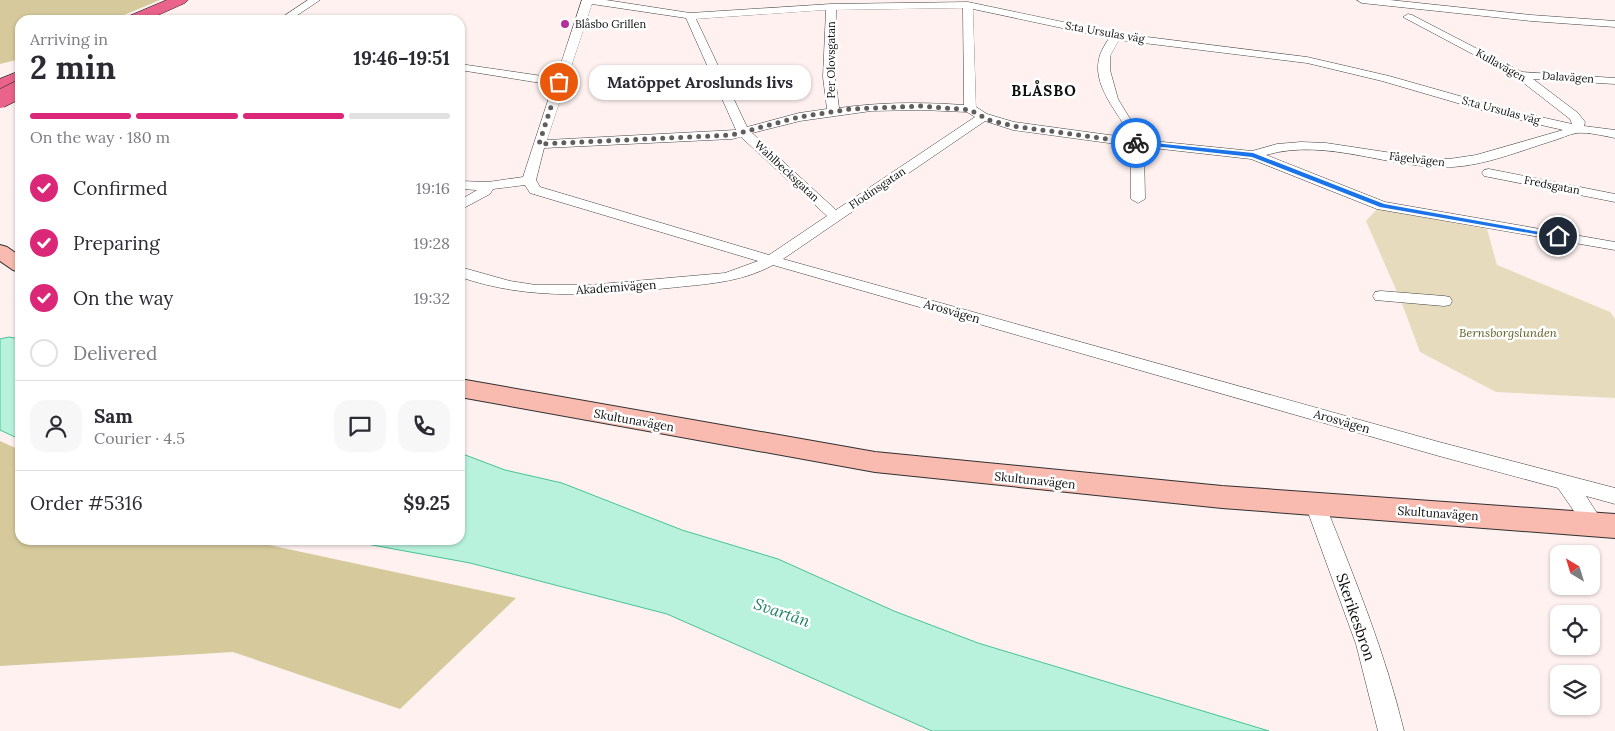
<!DOCTYPE html>
<html lang="en">
<head>
<meta charset="utf-8">
<style>
	:root { --surface:#fff; --page:#f7f7f7; --text:#2b2b33; --muted:#7c7c81; --line:#e1e1e2; --accent:#db2777 }
	body { margin:0; font-family:Lora,serif; background:var(--page); color:var(--text); height:100vh; display:flex; flex-direction:column; font-size:19px; white-space:nowrap }
	* { box-sizing:border-box; margin:0 }
	p { font-size:16px; color:var(--muted) }
	.icon { flex:none; width:28px; height:28px; fill:none; stroke:currentColor; stroke-width:2; stroke-linecap:round; stroke-linejoin:round }
	.map { position:relative; flex:1; overflow:hidden }
	.sheet { position:absolute; left:15px; top:15px; width:450px; height:530px; display:flex; flex-direction:column; background:var(--surface); border-radius:15px; box-shadow:0 1px 4px #0004 }
	.sheet>* { flex:none }
	.needle { width:32px; rotate:322deg }
	.buttons { position:absolute; left:1550px; top:545px; display:grid; gap:10px }
	.buttons a { display:grid; place-items:center; width:50px; height:50px; border-radius:10px; background:var(--surface); box-shadow:0 1px 4px #0004; font-size:25px }
	.pin { position:absolute; display:grid; place-items:center; width:42px; height:42px; color:#fff; margin:-21px; border:2px solid #fff; border-radius:50%; box-shadow:0 1px 5px #0007 }
	.courier { position:absolute; display:grid; place-items:center; width:50px; height:50px; margin:-25px; border:4px solid #1a73e8; border-radius:50%; background:#fff; color:#222; box-shadow:0 1px 6px #0007 }
	.bubble { position:absolute; height:35px; border-radius:15px; background:var(--surface); box-shadow:0 1px 4px #0004; font-size:16px; font-weight:700; line-height:35px; text-align:center }
	.summary em { font-style:normal; font-weight:700 }
	.summary div { display:flex; flex-direction:column-reverse }
	.summary { display:flex; align-items:center; justify-content:space-between; height:85px; padding:0 15px }
	h1 { font-size:32px; font-weight:700; line-height:38px }
	.bar { display:grid; grid-template-columns:repeat(4,1fr); gap:8px 5px; align-content:center; height:60px; padding:0 15px }
	.bar i { height:6px; border-radius:4px; background:var(--line) }
	.bar .on { background:var(--accent) }
	.bar p { grid-column:span 4 }
	.line { display:flex; align-items:center; gap:12px; padding:0 15px; border-top:1px solid var(--line) }
	.line div { flex:1 }
	.round { display:grid; place-items:center; flex:none; width:52px; height:52px; border-radius:15px; background:var(--page) }
	ol { padding:0 15px; list-style:none }
	li { display:flex; align-items:center; gap:15px; height:55px }
	li p { margin-inline-start:auto }
	li .icon { padding:5px; border-radius:50%; background:var(--accent); color:#fff; stroke-width:4 }
	li:last-child { color:var(--muted) }
	li i { width:28px; height:28px; border:2px solid var(--line); border-radius:50% }
	.map>svg:first-child { display:block }
	.green { fill:#e6dbbc }
	.forest { fill:#d6ca9c }
	.water { fill:#b9f2dc; stroke:#45c397 }
	.lines { fill:none; stroke-linecap:round; stroke-linejoin:round }
	.street-casing { stroke:#414141; stroke-width:1 }
	.secondary-casing { stroke:#303030; stroke-width:2 }
	.highway-casing { stroke:#1f1f1f; stroke-width:1 }
	.street { fill:#fff; fill-rule:evenodd }
	.secondary { fill:#f9bab0; fill-rule:evenodd }
	.highway { fill:#e9638b; fill-rule:evenodd }
	.highway-bridge-casing { stroke:#1f1f1f; stroke-width:19; stroke-linecap:butt }
	.highway-bridge { stroke:#e9638b; stroke-width:18 }
	.route { fill:#1a73e8 }
	.done { stroke:#625d5d; stroke-width:5; stroke-dasharray:0 9 }
	.poi-dot { fill:#b4309a; stroke:#fff; stroke-width:2 }
	.labels { text-anchor:middle; dominant-baseline:central; stroke-width:5; stroke-linejoin:round; paint-order:stroke }
	.far-poi-label { font-size:11px; fill:#0e0e0e; stroke:#fff; text-anchor:start }
	.far-street-label { font-size:11px; fill:#0e0e0e; stroke:#fff }
	.street-label { font-size:12px; fill:#0e0e0e; stroke:#fff }
	.park-label { font-size:12px; font-style:italic; fill:#5f6123; stroke:#fff }
	.far-district-label { font-size:15px; font-weight:bold; letter-spacing:1px; fill:#0e0e0e; stroke:#fff }
	.near-street-label { font-size:15px; fill:#0e0e0e; stroke:#fff }
	.near-water-label { font-size:16px; font-style:italic; fill:#1e8363; stroke:#fff }
</style>
</head>
<body>
<div class="map">
<svg width="1615" height="731" viewBox="0 0 1615 731">
	<rect width="100%" height="100%" fill="#fef1f0"/>
	<path class="green" d="M1377,209L1487,229L1497,265L1610,312L1615,319V398L1496,392L1420,352L1401,301L1366,221Z"/>
	<g class="forest">
		<path d="M0,0H160L112,20H20V59L0,64Z"/>
		<path d="M0,441L20,450V540H246L516,598L400,709L233,652L0,666Z"/>
	</g>
	<g class="water">
		<path d="M9,337L20,339V443L15,437L0,430V339Z"/>
		<path d="M460,453L505,470L562,483L682,530L778,559L894,611L978,643L1269,731H932L667,614L470,563L345,540H460Z"/>
	</g>
	<g class="lines">
		<g class="street-casing">
			<g id="street">
				<path d="M308,0H320L290,20H278Z"/>
				<path d="M582,0H606L690,13L831,4L968,2L1115,33L1307,57L1389,76L1509,110L1572,124L1570,119L1516,77L1403,17L1408,14L1412,15L1522,72L1615,78V84L1533,79L1578,113L1585,122L1584,126L1615,130V138C1604,136 1589,132 1577,133C1569,134 1560,139 1552,141C1520,151 1486,165 1453,167C1390,170 1328,137 1266,155L1385,202L1615,242V250L1377,209L1251,159L1144,147L1145,199L1138,203L1131,199V146L1013,130L985,121L783,259L1439,442L1615,488V504L1586,496L1604,524L1601,530L1594,532L1587,530L1558,488L1439,456L773,265C740,283 705,284 669,288C597,295 529,301 460,277V267L510,281L536,285H589L725,273L758,261L530,193L525,185L493,189L490,194L460,210V200L477,190L460,189V181L488,182L523,177L553,85L460,70V64L556,78ZM592,4L686,18L736,130L547,140ZM963,8L964,105C922,102 881,102 839,108L835,77L836,10ZM973,9L1109,38C1106,43 1102,49 1100,55C1090,86 1120,113 1131,138L1014,122L987,114L976,107ZM826,10L823,77L827,109L799,113L747,127L696,19ZM1119,40L1307,63L1382,81L1502,116L1563,130L1476,155L1449,159L1425,158L1326,143L1301,142L1277,144L1252,151L1143,140L1118,99L1110,70V56ZM922,110L967,112L975,117L836,210L752,133L800,121L871,111ZM741,137L827,216L769,255L540,187L536,180L544,148L732,139Z"/>
				<path d="M1357,0H1390L1531,15L1615,21V27L1531,21L1362,3Z"/>
				<path d="M1489,169L1615,194V202L1484,176L1482,173L1484,170Z"/>
				<path d="M1381,291L1444,296L1450,297L1452,301L1450,305L1444,306L1375,300L1373,296L1375,292Z"/>
				<path d="M1315,496L1322,498L1325,504C1355,579 1385,652 1404,731H1378L1356,644L1305,504L1308,498Z"/>
			</g>
		</g>
		<g class="secondary-casing">
			<g id="secondary">
				<path d="M0,245L7,247L20,256V272L13,270L0,261Z"/>
				<path d="M460,379L875,452L1222,486L1615,514V538L1222,508L875,472L460,397Z"/>
			</g>
		</g>
		<g class="highway-casing">
			<g id="highway">
				<path d="M167,0H188L185,3L147,20H125L127,17Z"/>
				<path d="M20,71V83L0,91V79Z"/>
			</g>
		</g>
		<use href="#street" class="street"/>
		<use href="#secondary" class="secondary"/>
		<use href="#highway" class="highway"/>
		<g class="highway-bridge-casing">
			<path id="highway-bridge" d="M0,99L20,89"/>
		</g>
		<use href="#highway-bridge" class="highway-bridge"/>
	</g>
	<path class="route" d="M1134,141L1253,153L1384,204L1562,236L1558,238L1380,207L1252,157L1136,144Z"/>
	<g class="lines">
		<path class="done" d="M559,82L539,144L732,135L799,117L851,109L922,106L970,110L989,120L1013,126L1136,143"/>
	</g>
	<circle class="poi-dot" cx="565" cy="24" r="5"/>
	<g class="labels">
		<g class="far-poi-label">
			<text x="575" y="24">Blåsbo Grillen</text>
		</g>
		<g class="far-street-label">
			<text transform="translate(1105 32) rotate(10)">S:ta Ursulas väg</text>
			<text transform="translate(831 60) rotate(-90)">Per Olovsgatan</text>
			<text transform="translate(1501 65) rotate(29)">Kullavägen</text>
			<text transform="translate(1568 77) rotate(4)">Dalavägen</text>
			<text transform="translate(1501 110) rotate(15)">S:ta Ursulas väg</text>
			<text transform="translate(1417 159) rotate(7)">Fågelvägen</text>
			<text transform="translate(787 171) rotate(43)">Wahlbecksgatan</text>
			<text transform="translate(1552 185) rotate(11)">Fredsgatan</text>
			<text transform="translate(877 188) rotate(-34)">Flodinsgatan</text>
		</g>
		<g class="street-label">
			<text transform="translate(616 287) rotate(-4)">Akademivägen</text>
			<text transform="translate(952 311) rotate(16)">Arosvägen</text>
			<text transform="translate(634 420) rotate(10)">Skultunavägen</text>
			<text transform="translate(1342 421) rotate(16)">Arosvägen</text>
			<text transform="translate(1035 480) rotate(6)">Skultunavägen</text>
			<text transform="translate(1438 513) rotate(4)">Skultunavägen</text>
		</g>
		<g class="park-label">
			<text x="1508" y="332">Bernsborgslunden</text>
		</g>
		<g class="far-district-label">
			<text x="1044" y="90">BLÅSBO</text>
		</g>
		<g class="near-street-label">
			<text transform="translate(1356 617) rotate(71)">Skerikesbron</text>
		</g>
		<g class="near-water-label">
			<text transform="translate(782 612) rotate(19)">Svartån</text>
		</g>
	</g>
</svg>
<div class="buttons">
<a><svg class="needle" viewBox="-14 -14 28 28"><path d="M0-13l5 13h-10z" fill="#e53935"/><path d="M0 13l5-13h-10z" fill="#7c7c81"/></svg></a>
<a><svg class="icon" aria-label="locate" viewBox="0 0 24 24"><circle cx="12" cy="12" r="6"/><path d="M12 2v4M12 18v4M2 12h4M18 12h4"/></svg></a>
<a><svg class="icon" aria-label="layers" viewBox="0 0 24 24"><path d="M12 4l9 5-9 5-9-5zM3 14l9 5 9-5"/></svg></a>
</div>
<div class="pin" style="left:559px;top:82px;background:#ea580c"><svg class="icon" aria-label="bag" viewBox="0 0 24 24"><path d="M5 8h14l-1 12H6zM9 8a3 3 0 0 1 6 0"/></svg></div>
<div class="pin" style="left:1558px;top:236px;background:#1f2937"><svg class="icon" aria-label="home" viewBox="0 0 24 24"><path d="M3 11l9-7 9 7M6 9v11h12V9"/></svg></div>
<div class="courier" style="left:1136px;top:143px"><svg class="icon" aria-label="bike" viewBox="0 0 24 24"><circle cx="6" cy="16" r="4"/><circle cx="18" cy="16" r="4"/><path d="M6 16l4-8h5l3 8M10 8l3 8H6M13 5h3"/></svg></div>
<div class="bubble" style="left:589px;top:65px;width:222px">Matöppet Aroslunds livs</div>
<section class="sheet">
<div class="summary"><div><h1>2 min</h1><p>Arriving in</p></div><em>19:46–19:51</em></div>
<div class="bar"><i class="on"></i><i class="on"></i><i class="on"></i><i></i><p>On the way · 180 m</p></div>
<ol>
<li><svg class="icon" aria-label="check" viewBox="0 0 24 24"><path d="M5 12l5 5 9-10"/></svg>Confirmed<p>19:16</p></li>
<li><svg class="icon" aria-label="check" viewBox="0 0 24 24"><path d="M5 12l5 5 9-10"/></svg>Preparing<p>19:28</p></li>
<li><svg class="icon" aria-label="check" viewBox="0 0 24 24"><path d="M5 12l5 5 9-10"/></svg>On the way<p>19:32</p></li>
<li><i></i>Delivered</li>
</ol>
<div class="line" style="height:90px"><a class="round"><svg class="icon" aria-label="person" viewBox="0 0 24 24"><circle cx="12" cy="8" r="4"/><path d="M4 21q1-7 8-7t8 7"/></svg></a><div><b>Sam</b><p>Courier · 4.5</p></div><a class="round"><svg class="icon" aria-label="chat" viewBox="0 0 24 24"><path d="M4 5h16v11H9l-5 4z"/></svg></a><a class="round"><svg class="icon" aria-label="phone" viewBox="0 0 24 24"><path d="M5 4h4l2 5-3 2q2 4 5 5l2-3 5 2v4C11 20 4 13 5 4z"/></svg></a></div>
<div class="line" style="height:65px"><div>Order #5316</div><b>$9.25</b></div>
</section>
</div>
</body>
</html>
